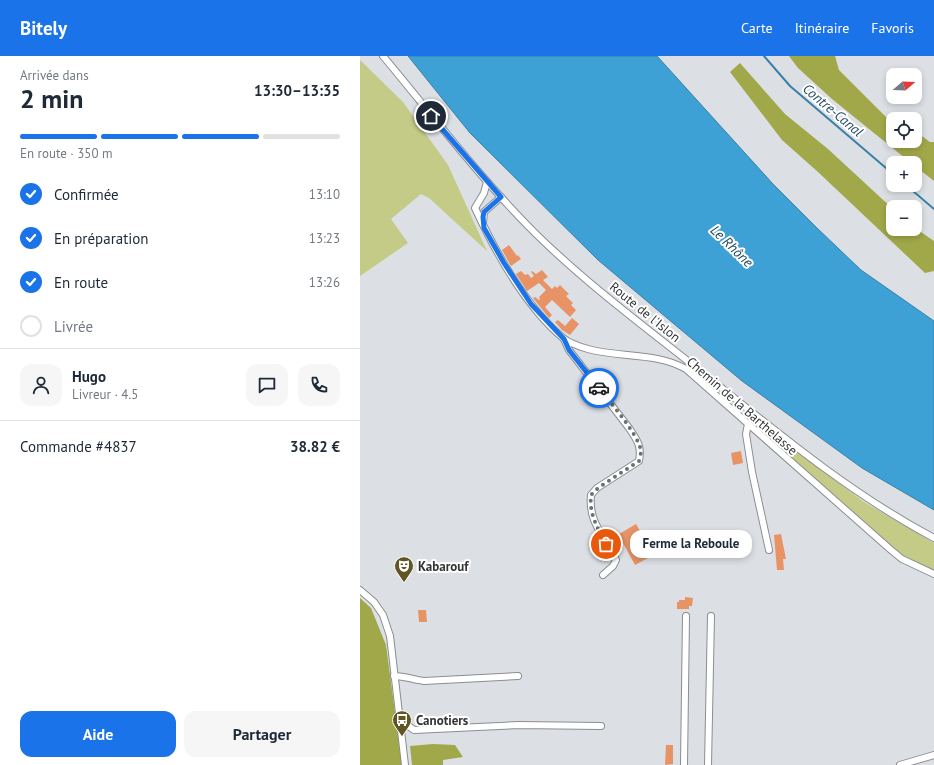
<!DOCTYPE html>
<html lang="fr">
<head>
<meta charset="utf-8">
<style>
	:root { --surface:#fff; --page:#f6f6f7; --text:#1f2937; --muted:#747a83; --line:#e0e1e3; --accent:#1a73e8 }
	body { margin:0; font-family:"PT Sans",sans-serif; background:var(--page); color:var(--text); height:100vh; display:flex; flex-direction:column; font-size:15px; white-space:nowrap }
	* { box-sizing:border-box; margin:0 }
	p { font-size:13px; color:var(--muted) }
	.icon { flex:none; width:22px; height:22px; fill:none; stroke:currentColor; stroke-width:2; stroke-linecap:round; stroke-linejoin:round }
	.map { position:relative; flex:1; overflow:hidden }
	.drawer { display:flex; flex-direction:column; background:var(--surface); width:360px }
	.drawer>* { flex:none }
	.needle { width:26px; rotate:71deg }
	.fabs { position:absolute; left:526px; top:12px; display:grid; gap:8px }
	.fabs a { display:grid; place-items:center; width:36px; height:36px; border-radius:8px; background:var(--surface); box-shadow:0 2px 6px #0003; font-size:20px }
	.pin { position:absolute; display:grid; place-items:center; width:34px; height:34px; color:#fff; margin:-17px; border:2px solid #fff; border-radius:50%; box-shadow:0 1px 4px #0007 }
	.courier { position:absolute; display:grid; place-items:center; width:40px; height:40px; margin:-20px; border:3px solid #1a73e8; border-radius:50%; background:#fff; color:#222; box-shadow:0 1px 5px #0007 }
	.bubble { position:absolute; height:28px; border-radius:12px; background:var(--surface); box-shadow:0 2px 6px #0003; font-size:13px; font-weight:800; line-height:28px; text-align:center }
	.headline em { font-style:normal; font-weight:800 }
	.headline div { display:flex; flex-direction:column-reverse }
	.headline { display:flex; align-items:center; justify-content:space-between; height:68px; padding:0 20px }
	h1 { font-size:26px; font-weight:800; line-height:30px }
	.bar { display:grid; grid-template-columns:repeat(4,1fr); gap:6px 4px; align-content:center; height:48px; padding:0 20px }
	.bar i { height:5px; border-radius:3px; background:var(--line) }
	.bar .selected { background:var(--accent) }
	.bar p { grid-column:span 4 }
	.line { display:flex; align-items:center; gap:10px; padding:0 20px; border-top:1px solid var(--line) }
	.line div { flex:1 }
	.round { display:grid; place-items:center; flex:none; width:42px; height:42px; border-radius:12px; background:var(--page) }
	ol { padding:0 20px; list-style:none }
	li { display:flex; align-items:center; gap:12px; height:44px }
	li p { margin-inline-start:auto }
	li .icon { padding:4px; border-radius:50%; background:var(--accent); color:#fff; stroke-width:4 }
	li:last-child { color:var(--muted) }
	li i { width:22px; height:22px; border:2px solid var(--line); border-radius:50% }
	.cta { display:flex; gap:8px; margin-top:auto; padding:8px 20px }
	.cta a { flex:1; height:46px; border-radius:12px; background:var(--accent); color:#fff; font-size:16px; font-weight:800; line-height:46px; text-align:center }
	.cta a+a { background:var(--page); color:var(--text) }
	header { display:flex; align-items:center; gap:24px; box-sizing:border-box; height:56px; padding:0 20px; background:var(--accent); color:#fff }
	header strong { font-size:19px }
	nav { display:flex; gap:22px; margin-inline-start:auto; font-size:14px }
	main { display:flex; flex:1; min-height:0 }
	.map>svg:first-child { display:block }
	.green { fill:#c4cb87 }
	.forest { fill:#a1a849 }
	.water { fill:#3ea1d6; stroke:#3a80a6 }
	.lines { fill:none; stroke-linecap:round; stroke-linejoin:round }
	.stream { stroke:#3a80a6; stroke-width:2 }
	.building { fill:#e89365 }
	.minor-casing { stroke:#8a8e92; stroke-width:8 }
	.minor { stroke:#fff; stroke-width:6 }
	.done { stroke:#6d7073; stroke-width:4; stroke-dasharray:0 7.2 }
	.route { stroke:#1a73e8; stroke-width:5 }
	.labels { text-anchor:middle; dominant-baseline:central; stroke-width:4; stroke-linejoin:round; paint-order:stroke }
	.street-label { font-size:13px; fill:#313335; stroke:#fff }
	.poi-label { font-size:13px; font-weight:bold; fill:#313335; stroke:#fff; text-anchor:start }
	.water-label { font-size:14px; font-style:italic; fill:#234c63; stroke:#fff }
</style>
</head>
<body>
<header>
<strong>Bitely</strong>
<nav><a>Carte</a><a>Itinéraire</a><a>Favoris</a></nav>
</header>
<main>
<section class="drawer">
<div class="headline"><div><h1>2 min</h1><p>Arrivée dans</p></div><em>13:30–13:35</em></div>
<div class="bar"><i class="selected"></i><i class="selected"></i><i class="selected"></i><i></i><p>En route · 350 m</p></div>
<ol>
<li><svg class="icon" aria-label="check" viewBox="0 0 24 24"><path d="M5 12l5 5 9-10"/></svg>Confirmée<p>13:10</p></li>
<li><svg class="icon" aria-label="check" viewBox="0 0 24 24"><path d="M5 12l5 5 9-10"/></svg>En préparation<p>13:23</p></li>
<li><svg class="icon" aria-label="check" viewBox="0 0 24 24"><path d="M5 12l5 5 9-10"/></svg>En route<p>13:26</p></li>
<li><i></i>Livrée</li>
</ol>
<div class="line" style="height:72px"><a class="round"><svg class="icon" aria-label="person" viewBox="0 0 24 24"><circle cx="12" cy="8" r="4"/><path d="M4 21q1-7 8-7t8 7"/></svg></a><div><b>Hugo</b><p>Livreur · 4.5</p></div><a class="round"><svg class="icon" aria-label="chat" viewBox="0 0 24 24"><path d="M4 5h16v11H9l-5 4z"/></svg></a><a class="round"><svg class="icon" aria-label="phone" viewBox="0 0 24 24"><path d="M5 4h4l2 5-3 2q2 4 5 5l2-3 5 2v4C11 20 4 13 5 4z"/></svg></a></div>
<div class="line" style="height:52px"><div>Commande #4837</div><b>38.82 €</b></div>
<div class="cta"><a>Aide</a><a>Partager</a></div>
</section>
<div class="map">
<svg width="574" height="709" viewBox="0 0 574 709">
	<rect width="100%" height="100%" fill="#dce0e5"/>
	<g class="green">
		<path d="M0,4L43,46L88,109L127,195L69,142L61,138L31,163L48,187L0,220Z"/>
		<path d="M386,360L396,365L504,446L574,487V514L542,500L393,369Z"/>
	</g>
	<g class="forest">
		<path d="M429,0H475L479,14L526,61L533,63V85H555V75L570,86H574V125L555,110V107H551L472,43L438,12Z"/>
		<path d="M380,7L425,58L468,93L533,153V173H555V172L574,185V215L565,217L458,116L422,84L370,16Z"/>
		<path d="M0,542L11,552L26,589L42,709H0Z"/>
		<path d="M73,688L95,689L103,701L83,704V709H52L50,690Z"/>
	</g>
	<path class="water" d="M48,0H297L413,128L457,172L501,214L574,265V454L502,412L382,325L238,204L110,77Z"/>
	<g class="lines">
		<g class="stream">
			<path d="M404,0L430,30L533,118"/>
			<path d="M546,129L574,153"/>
		</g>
	</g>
	<g class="building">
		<path d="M149,189L157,200L158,199L161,203L151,210L142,194Z"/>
		<path d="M182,214L188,221L183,224L192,233L195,230L197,232L200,229L209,238L206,240L213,247L211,249L216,254L210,261L192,244L185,251L192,259L189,262L173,242L175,241L179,244L180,243L179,241L186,234L179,227L167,235L156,218L161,215L165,219L168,218L171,222L174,220L171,216L172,215L176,218Z"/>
		<path d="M212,262L219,268L210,279L202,274L195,266L198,264L205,270Z"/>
		<path d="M381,395L383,407L373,409L371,397Z"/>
		<path d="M276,468L283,480L272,486L279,498L284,495L288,502L275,509L263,487L260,489L259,486L257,487L254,481Z"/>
		<path d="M421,478L426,503H423L424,514H417L414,479Z"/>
		<path d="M325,541L333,542L332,550H329V553H317V546H319V544H325Z"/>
		<path d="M58,554H66L67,566H59Z"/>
		<path d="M306,689H313V708L305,709Z"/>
	</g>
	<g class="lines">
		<g class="minor-casing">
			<g id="minor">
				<path d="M23,0C73,60 120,122 175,177C233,234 300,282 363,333C430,387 497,441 574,482"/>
				<path d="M127,126L124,137L115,152C135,195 166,251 203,282C209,287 221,291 228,293C260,302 296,296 326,313L531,494L542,503L574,518"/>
				<path d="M123,167L124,156L141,141"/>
				<path d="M204,283L209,294L269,372C277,384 282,390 279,405L237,432L231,439C228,467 245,480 256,504L253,510L243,519"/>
				<path d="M388,368L386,378L392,416L409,494"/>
				<path d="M0,534L14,546L23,559L30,580L45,709"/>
				<path d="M34,620C45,620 54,624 64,625L158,620"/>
				<path d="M40,664L54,674L158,669L241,670"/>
				<path d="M324,709L326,560"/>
				<path d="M348,709L351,560"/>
				<path d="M540,709L574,699"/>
			</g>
		</g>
		<use href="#minor" class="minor"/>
	</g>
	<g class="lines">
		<path class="done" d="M239,332C249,345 280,380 281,396C281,398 279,402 279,405L238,432L231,439C229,458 237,471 246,488"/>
		<path class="route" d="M71,60L141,141L124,156L123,161L124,172L144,207L171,248L204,283L209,294L239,332"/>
	</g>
	<defs>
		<g id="theatre-pin" transform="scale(1)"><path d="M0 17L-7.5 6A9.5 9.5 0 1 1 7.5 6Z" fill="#615623" stroke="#fff"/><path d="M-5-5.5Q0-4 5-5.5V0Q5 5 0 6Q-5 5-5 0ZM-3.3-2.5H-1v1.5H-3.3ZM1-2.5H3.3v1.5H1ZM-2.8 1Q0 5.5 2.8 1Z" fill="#fff"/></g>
		<g id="bus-pin" transform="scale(1)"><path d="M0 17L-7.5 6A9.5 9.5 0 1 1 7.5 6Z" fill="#615623" stroke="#fff"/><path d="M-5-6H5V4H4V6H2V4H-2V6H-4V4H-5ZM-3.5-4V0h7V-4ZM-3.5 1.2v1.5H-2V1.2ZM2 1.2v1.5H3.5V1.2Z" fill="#fff"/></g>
	</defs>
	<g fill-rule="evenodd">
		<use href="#theatre-pin" x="44" y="510"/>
		<use href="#bus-pin" x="42" y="664"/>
	</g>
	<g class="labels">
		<g class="street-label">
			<text transform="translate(285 256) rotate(39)">Route de l'Islon</text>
			<text transform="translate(382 350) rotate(41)">Chemin de la Barthelasse</text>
		</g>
		<g class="poi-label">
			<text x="58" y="510">Kabarouf</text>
			<text x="56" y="664">Canotiers</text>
		</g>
		<g class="water-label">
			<text transform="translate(473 54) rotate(40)">Contre-Canal</text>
			<text transform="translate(372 190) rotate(44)">Le Rhône</text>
		</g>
	</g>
</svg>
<div class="fabs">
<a><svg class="needle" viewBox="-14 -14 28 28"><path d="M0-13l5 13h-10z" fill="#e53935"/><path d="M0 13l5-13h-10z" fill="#747a83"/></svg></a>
<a><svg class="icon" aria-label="locate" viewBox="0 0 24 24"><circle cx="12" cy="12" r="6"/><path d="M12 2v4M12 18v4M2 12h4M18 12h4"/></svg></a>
<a>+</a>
<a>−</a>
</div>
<div class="pin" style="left:246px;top:488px;background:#ea580c"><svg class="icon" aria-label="bag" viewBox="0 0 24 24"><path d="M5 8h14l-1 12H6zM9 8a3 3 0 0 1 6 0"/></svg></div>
<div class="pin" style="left:71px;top:60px;background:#1f2937"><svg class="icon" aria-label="home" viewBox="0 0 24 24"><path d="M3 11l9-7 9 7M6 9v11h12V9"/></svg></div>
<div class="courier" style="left:239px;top:332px"><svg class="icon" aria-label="car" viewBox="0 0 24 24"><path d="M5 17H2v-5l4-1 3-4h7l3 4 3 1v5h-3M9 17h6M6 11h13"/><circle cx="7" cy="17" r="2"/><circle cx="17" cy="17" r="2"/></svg></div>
<div class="bubble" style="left:270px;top:474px;width:122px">Ferme la Reboule</div>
</div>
</main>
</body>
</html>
